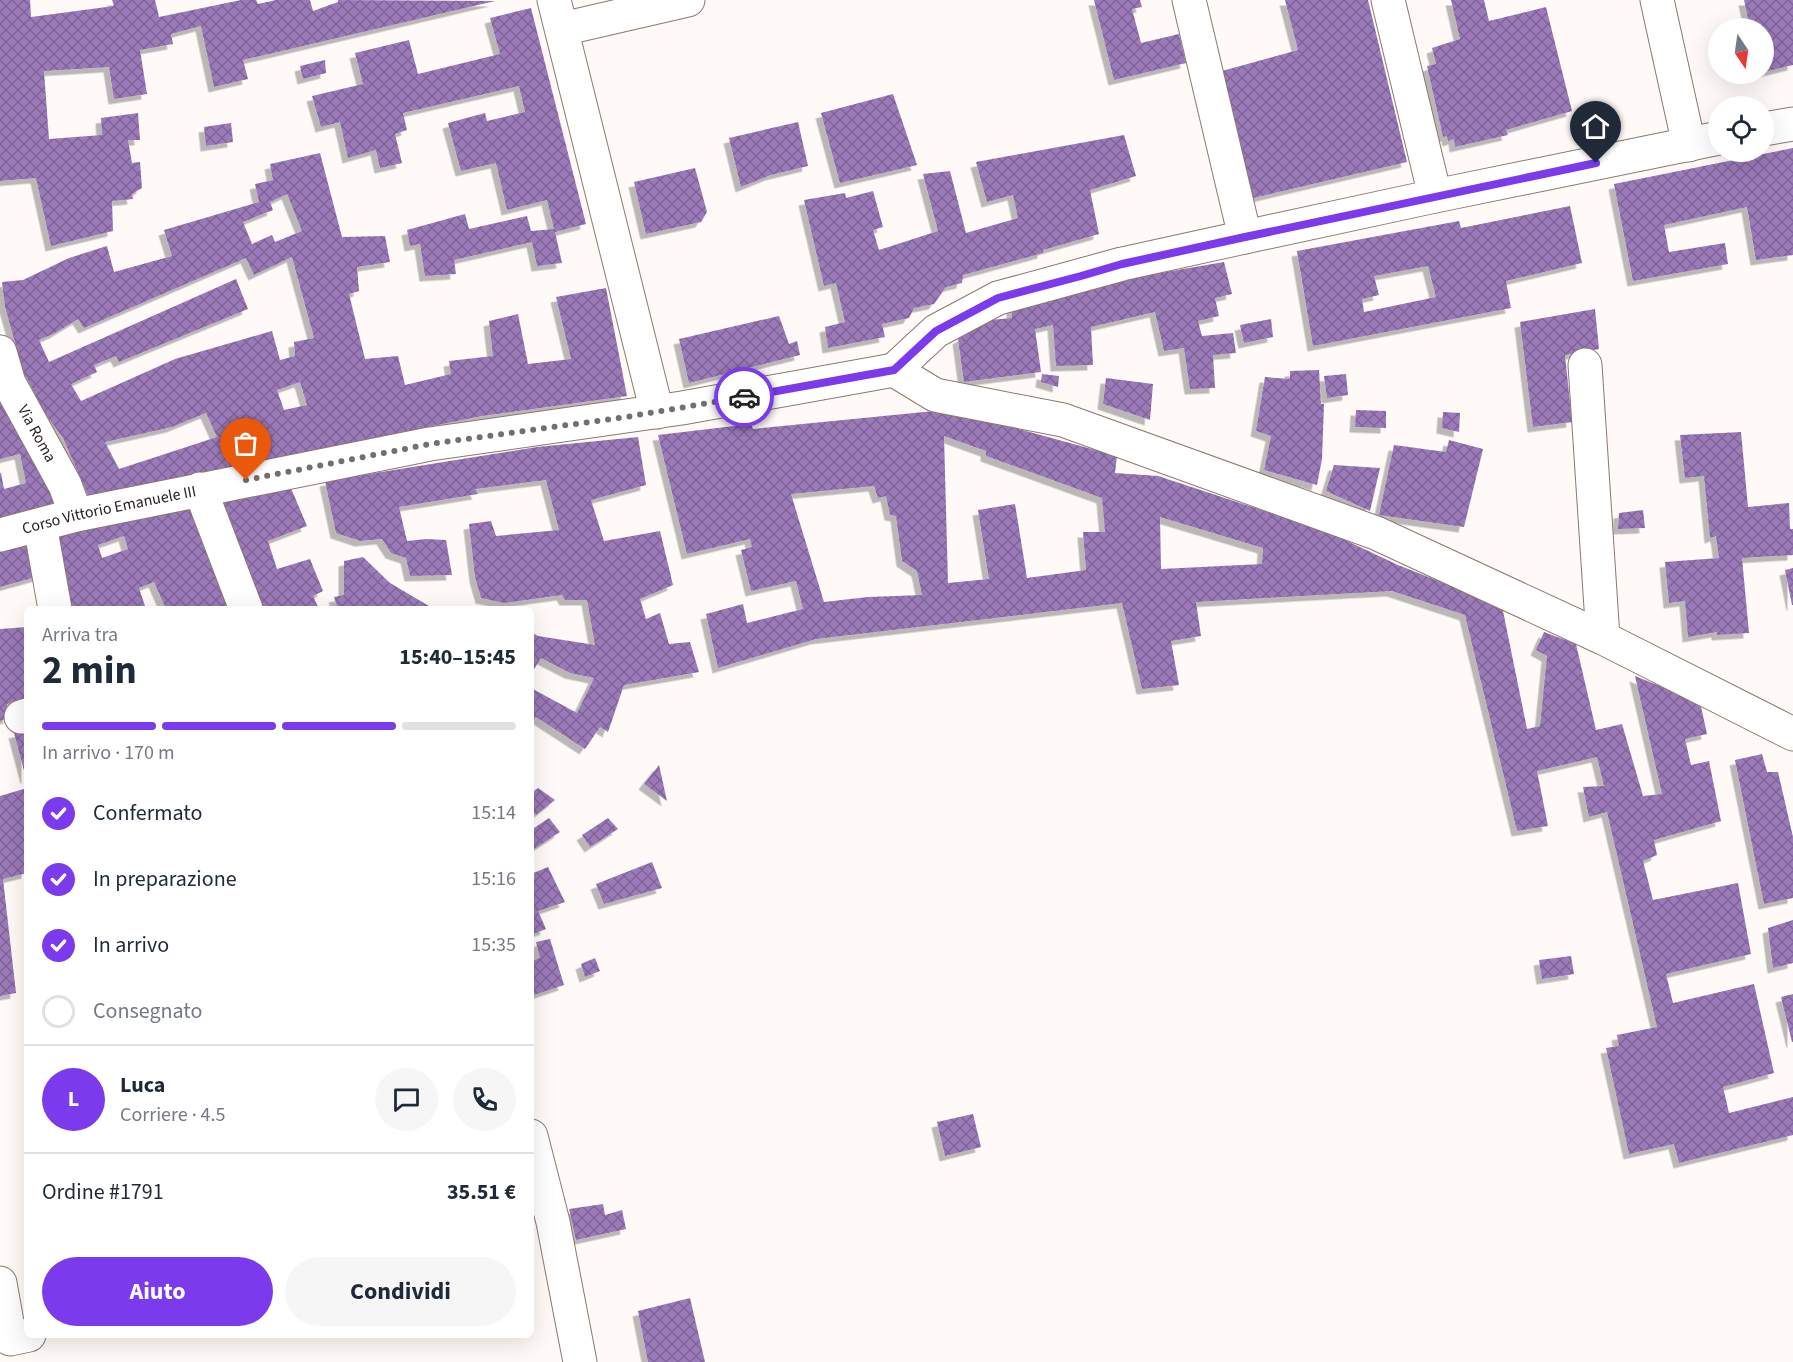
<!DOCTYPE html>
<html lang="it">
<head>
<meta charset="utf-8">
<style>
	:root { --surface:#fff; --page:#f6f6f7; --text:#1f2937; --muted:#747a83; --line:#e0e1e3; --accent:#7c3aed }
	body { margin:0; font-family:"Source Sans 3",sans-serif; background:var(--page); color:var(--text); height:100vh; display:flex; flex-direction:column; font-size:22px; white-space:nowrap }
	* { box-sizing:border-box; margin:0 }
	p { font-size:20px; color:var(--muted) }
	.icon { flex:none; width:33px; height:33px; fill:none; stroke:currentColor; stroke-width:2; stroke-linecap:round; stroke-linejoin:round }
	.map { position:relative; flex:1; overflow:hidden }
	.sheet { position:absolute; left:24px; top:606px; width:510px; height:732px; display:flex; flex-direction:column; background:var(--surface); border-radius:9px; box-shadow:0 6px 24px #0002 }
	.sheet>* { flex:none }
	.needle { width:39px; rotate:167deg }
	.fabs { position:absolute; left:1708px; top:18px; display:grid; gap:12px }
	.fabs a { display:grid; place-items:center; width:66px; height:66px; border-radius:50%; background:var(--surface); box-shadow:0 6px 24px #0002; font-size:30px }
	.pin { position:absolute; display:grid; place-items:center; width:51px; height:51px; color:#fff; margin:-62px -26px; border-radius:50% 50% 50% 0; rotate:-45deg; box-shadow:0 0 6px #0007 }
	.pin .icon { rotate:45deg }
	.courier { position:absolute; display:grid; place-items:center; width:60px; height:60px; margin:-30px; border:4px solid #7c3aed; border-radius:50%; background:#fff; color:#222; box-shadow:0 2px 8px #0007 }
	.headline em { font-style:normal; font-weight:700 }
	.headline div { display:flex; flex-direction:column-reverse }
	.headline { display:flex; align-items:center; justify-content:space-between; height:102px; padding:0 18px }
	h1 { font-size:39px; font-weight:700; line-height:45px }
	.bar { display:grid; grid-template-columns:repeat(4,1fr); gap:9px 6px; align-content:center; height:72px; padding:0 18px }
	.bar i { height:8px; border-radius:4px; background:var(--line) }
	.bar .on { background:var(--accent) }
	.bar p { grid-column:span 4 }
	.line { display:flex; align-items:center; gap:15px; padding:0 18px; border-top:2px solid var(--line) }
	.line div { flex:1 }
	.round { display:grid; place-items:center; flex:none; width:63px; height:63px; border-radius:32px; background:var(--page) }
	ol { padding:0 18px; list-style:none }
	li { display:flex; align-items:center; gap:18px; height:66px }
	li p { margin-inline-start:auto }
	li .icon { padding:6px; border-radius:50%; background:var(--accent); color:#fff; stroke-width:4 }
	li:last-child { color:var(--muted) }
	li i { width:33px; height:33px; border:3px solid var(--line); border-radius:50% }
	.cta { display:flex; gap:12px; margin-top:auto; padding:12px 18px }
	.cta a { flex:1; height:69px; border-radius:36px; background:var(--accent); color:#fff; font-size:24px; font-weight:700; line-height:69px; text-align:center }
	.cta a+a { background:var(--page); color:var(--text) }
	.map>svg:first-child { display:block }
	.building { fill:url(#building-cross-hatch); fill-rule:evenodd; filter:url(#shadow) }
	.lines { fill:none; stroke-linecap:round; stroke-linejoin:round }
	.minor-casing { stroke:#8c786f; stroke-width:35 }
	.minor { stroke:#fff; stroke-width:33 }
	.done { stroke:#756e6a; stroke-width:6; stroke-dasharray:0 10.8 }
	.route { stroke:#7c3aed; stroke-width:8 }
	.labels { text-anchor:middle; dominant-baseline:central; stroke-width:5; stroke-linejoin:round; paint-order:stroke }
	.street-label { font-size:16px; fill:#2a221e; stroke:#fffaf8 }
</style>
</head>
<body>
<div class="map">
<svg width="1793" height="1362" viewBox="0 0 1793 1362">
	<defs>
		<pattern id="building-cross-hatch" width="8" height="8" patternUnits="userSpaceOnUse" patternTransform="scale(1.5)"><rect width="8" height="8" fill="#9b7aba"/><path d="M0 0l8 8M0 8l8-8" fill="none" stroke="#7f6497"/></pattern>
		<filter id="shadow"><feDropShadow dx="-5.5" dy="5.5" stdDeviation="0" flood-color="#0004"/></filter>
	</defs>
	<rect width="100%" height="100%" fill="#fffaf8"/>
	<g class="building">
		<path d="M0,0H30L31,17L114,6L112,0H155L159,17L241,0H256L258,4L276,0H310L313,11L338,2V0L495,1L243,60L248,79L214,87L201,26L171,34L173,44L140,50L147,94L114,99L109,67L44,71L49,139L102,135L101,118L138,113L140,140H128L132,163L140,162L142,188L132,194L133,199L112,201L113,231L51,246L36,178L0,181Z"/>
		<path d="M1094,0H1140L1142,7L1132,9L1141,43L1179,34L1186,63L1114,80Z"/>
		<path d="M1285,0H1368L1407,162L1253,198L1222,71L1298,50Z"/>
		<path d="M1451,0H1484L1489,21L1546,7L1572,111L1506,130L1508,135L1455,147L1454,139L1448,141L1447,136L1443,137L1427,66L1436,64L1432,48L1460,39Z"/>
		<path d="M1744,0H1793V65L1764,72V28H1750Z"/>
		<path d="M531,8L586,224L555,232L562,263L537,266L532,242L454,260L456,274L425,276L420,244L410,246L407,230L465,214L469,229L527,216L531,231L554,229L547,200L507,210L496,163L461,171L448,123L485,113L487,121L525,112L519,86L403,113L407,130L395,134L402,163L380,168L376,150L348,158L340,122L321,127L312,96L363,84L355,53L409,40L418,74L500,54L490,18Z"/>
		<path d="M325,60L326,73L303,79L300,66Z"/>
		<path d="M893,94L917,165L840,183L821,113Z"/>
		<path d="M798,122L808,166L771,175L741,187L729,138Z"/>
		<path d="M231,123L233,142L206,146L204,127Z"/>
		<path d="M1124,135L1136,176L1090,190L1099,234L1043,250V253L963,275L962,283L946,287L934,304L914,308L909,318L882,324L885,337L828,348L825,327L845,322L836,283L824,286L804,200L845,193L846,198L873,191L883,227L873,230L879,250L938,231L923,174L950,171L966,233L1018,218L1013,195L987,202L976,162Z"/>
		<path d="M1793,148V255L1756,260L1747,207L1664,225L1669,252L1725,243L1728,264L1633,281L1614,184Z"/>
		<path d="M320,153L342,237L385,236L390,262L357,267L359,291L349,294L365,359L398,356L405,385L451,374L449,361L493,356L489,321L518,314L528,364L571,359L556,297L606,288L627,396L482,416L230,467L90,500L63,438L46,415L23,371L5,307L2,282L23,280L69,258L107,246L114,272L172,256L164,230L259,202L255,184L273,180L270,164ZM287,194L302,231L275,242L272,235L252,244L243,222L273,210L270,202ZM292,257L314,338L294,342L295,356L280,360L272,331L175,359L81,401L71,384L97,372L94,365L116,356L119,362L248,309L236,279L49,362L39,340L55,333L78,319L84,328L246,258L254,275ZM300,382L307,405L284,410L277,390ZM206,413L217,437L119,469L105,442L172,427Z"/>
		<path d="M695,168L707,212L701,222L646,234L634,182Z"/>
		<path d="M1570,206L1582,263L1506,281L1511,308L1313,346L1297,251L1459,221L1461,228ZM1428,266L1436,297L1364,312L1362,299L1379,295L1374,276Z"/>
		<path d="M1224,262L1232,294L1215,298L1219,316L1198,321L1202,336L1233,333L1236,353L1213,355L1215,388L1190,389L1184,348L1164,351L1155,312L1091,327L1093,365L1056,366L1053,325L1035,329L1041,372L964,382L958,339L990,320L1012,318V305L1054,297L1148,275Z"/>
		<path d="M1595,309L1599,349L1565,355L1572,422L1533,427L1520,322Z"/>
		<path d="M779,316L789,344L797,341L800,355L689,383L679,339Z"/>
		<path d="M1271,319L1273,337L1244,343L1240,325Z"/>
		<path d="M1319,370L1321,404H1324L1322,459L1317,485L1264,470L1271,436L1256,431L1265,377L1290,379V371Z"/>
		<path d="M1042,374L1059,376L1058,387L1041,382Z"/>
		<path d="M1346,374L1348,395L1327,398L1324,376Z"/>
		<path d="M1106,378L1153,384L1150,420L1103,404Z"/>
		<path d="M0,381L54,471L58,508L0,522V473H1L4,489L26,483L20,454L0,459Z"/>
		<path d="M1356,410L1386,411V428L1355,427Z"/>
		<path d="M934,411L993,422L1117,456L1115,473L1158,476L1328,532L1398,565L1502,606L1527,729L1540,726L1547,656L1536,650L1544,632L1576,644L1596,730L1622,724L1643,796L1662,794L1635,676L1700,702L1707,734L1685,739L1691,765L1709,761L1721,821L1654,840L1657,855L1643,861L1653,900L1738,883L1751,954L1666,974L1673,1003L1754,984L1774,1073L1723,1087L1729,1113L1793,1097V1135L1679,1163L1674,1144L1629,1154L1606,1048L1619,1046L1617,1035L1657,1027L1607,812L1589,817L1583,787L1604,786L1597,757L1537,771L1548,826L1517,831L1465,615L1392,591L1196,602L1201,636L1171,641L1179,685L1142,689L1122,603L816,639L718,668L706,614L743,604L747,623L803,609L796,581L751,591L741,550L752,547L750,539L687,554L658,435L751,424L753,429ZM944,436L986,451V456L1102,498L1105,532H1083L1086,570L1027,578L1015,504L978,510L989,579L948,583ZM874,486L878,498L886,496L890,515L896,516L902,561L917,571L922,595L868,597L824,602L791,494ZM1160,517L1263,548L1262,564L1161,569Z"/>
		<path d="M1443,412L1460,413L1459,432L1442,428Z"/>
		<path d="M1741,432L1748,507L1789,503L1790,529H1793V555L1742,558L1749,633L1717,635V632L1688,637L1685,601L1669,603L1665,562L1719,558L1716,536L1710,538L1704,476L1685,478L1680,435Z"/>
		<path d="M638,437L646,485L591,500L604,541L660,531L673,585L640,599L646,619L660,613L669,644L690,642L699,672L624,685L608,732L600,727L585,749L536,717L531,721V688L577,713L594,678L570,673L541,658L531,674V632L538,636L595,645L587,600H565L562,595L504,603L481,598L475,577L469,524L491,521L496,536L559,530L546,480L475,489L478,494L399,507L407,541L426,539L446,540L452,575L410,576L406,558L391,553L382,539L360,541L336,533L325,481L537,447Z"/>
		<path d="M1449,440L1483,449L1464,527L1379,515L1394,445L1446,452Z"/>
		<path d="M1334,465L1380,468L1370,511L1326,491Z"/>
		<path d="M288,481L307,526L268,541L277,569L310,559L323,591L313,596L319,609H256L219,503Z"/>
		<path d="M194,504L234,609H166L154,582L139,588L146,609H63L54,572L0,587V549ZM124,536L128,549L102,558L98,545Z"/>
		<path d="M1643,510L1645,528L1618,529L1619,513Z"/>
		<path d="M363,557L390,583L434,609H338L334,597L344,595V561Z"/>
		<path d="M1793,568V605H1792L1785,570Z"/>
		<path d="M27,627V698L7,704L9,718L0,721V629Z"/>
		<path d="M27,730V778H26L14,733Z"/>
		<path d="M1762,754L1767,772H1778L1793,837V898L1764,904L1735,760Z"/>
		<path d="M659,765L667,801L644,784Z"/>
		<path d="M27,788V873L3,879L16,993L0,996V796Z"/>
		<path d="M538,788L555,800L536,815L531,810V793Z"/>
		<path d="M549,818L560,832L534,849L531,845V830Z"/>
		<path d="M608,818L618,829L590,847L582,835Z"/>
		<path d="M652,862L662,888L604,904L596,884Z"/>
		<path d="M548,867L565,902L538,911L546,929L531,935V874Z"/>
		<path d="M1793,920V963L1773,968L1768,928Z"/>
		<path d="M550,939L564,985L531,996V961L540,958L536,942Z"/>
		<path d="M1571,956L1574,974L1542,979L1539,960Z"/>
		<path d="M595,958L600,971L585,977L581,964Z"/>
		<path d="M1793,994V1042H1792L1781,997Z"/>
		<path d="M973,1114L981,1147L945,1156L937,1122Z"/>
		<path d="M603,1204L605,1215L622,1210L626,1229L576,1240L569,1209Z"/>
		<path d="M690,1298L705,1362H648L638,1311Z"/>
	</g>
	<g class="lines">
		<g class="minor-casing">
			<g id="minor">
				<path d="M554,0L657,412"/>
				<path d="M1189,0L1245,237"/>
				<path d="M1388,0L1435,196"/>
				<path d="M1657,0L1689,145"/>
				<path d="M562,29L688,0"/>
				<path d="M1764,129L1793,124"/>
				<path id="s1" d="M0,352L9,383L65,485L76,515"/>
				<path d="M1585,365L1603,638"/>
				<path d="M894,370L935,395L1063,420L1376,533L1603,638L1793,734"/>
				<path d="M894,370L936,331L998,298L1122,264L1245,237L1435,196L1719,138"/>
				<path d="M200,489L246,609"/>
				<path d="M40,525L55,609"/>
				<path id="s2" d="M0,535L76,515L430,444L682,408L894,370"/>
				<path d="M21,717L27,715"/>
				<path d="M531,1136L553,1222L580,1362"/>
				<path d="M0,1283L10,1339L29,1335"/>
			</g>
		</g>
		<use href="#minor" class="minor"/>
	</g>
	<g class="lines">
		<path class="done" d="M246,480L430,444L626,417L744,397"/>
		<path class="route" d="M744,397L894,370L936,331L998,298L1081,276L1122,264L1245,237L1596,163"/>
	</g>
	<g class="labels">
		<g class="street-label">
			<text stroke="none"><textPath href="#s1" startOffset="90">Via Roma</textPath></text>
			<text stroke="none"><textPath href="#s2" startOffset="112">Corso Vittorio Emanuele III</textPath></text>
		</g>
	</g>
</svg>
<div class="fabs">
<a><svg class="needle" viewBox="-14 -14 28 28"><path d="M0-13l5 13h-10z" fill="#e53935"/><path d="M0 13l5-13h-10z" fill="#747a83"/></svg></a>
<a><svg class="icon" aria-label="locate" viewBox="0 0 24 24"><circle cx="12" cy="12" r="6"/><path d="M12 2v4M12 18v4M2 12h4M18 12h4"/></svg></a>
</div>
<div class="pin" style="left:246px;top:480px;background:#ea580c"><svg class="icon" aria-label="bag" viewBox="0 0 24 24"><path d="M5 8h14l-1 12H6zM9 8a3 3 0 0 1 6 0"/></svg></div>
<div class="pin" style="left:1596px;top:163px;background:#1f2937"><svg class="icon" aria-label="home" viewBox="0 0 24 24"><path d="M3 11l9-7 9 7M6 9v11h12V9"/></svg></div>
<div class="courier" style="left:744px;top:397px"><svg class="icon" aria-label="car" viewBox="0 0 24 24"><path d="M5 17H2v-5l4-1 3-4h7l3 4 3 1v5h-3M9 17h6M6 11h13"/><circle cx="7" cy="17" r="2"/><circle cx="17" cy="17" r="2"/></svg></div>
<section class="sheet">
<div class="headline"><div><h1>2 min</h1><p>Arriva tra</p></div><em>15:40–15:45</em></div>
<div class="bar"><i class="on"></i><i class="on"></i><i class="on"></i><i></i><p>In arrivo · 170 m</p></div>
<ol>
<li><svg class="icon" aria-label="check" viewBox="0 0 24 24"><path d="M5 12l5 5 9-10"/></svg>Confermato<p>15:14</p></li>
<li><svg class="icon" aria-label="check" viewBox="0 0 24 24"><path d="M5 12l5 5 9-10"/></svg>In preparazione<p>15:16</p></li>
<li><svg class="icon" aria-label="check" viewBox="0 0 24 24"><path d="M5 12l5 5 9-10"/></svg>In arrivo<p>15:35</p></li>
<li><i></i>Consegnato</li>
</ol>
<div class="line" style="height:108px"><b class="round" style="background:var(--accent);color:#fff">L</b><div><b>Luca</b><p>Corriere · 4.5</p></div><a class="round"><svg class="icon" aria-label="chat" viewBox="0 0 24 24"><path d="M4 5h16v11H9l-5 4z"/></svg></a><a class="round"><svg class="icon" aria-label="phone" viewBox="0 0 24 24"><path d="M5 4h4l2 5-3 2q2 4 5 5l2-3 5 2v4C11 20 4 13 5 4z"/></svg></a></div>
<div class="line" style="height:78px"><div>Ordine #1791</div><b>35.51 €</b></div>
<div class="cta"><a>Aiuto</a><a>Condividi</a></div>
</section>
</div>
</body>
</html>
